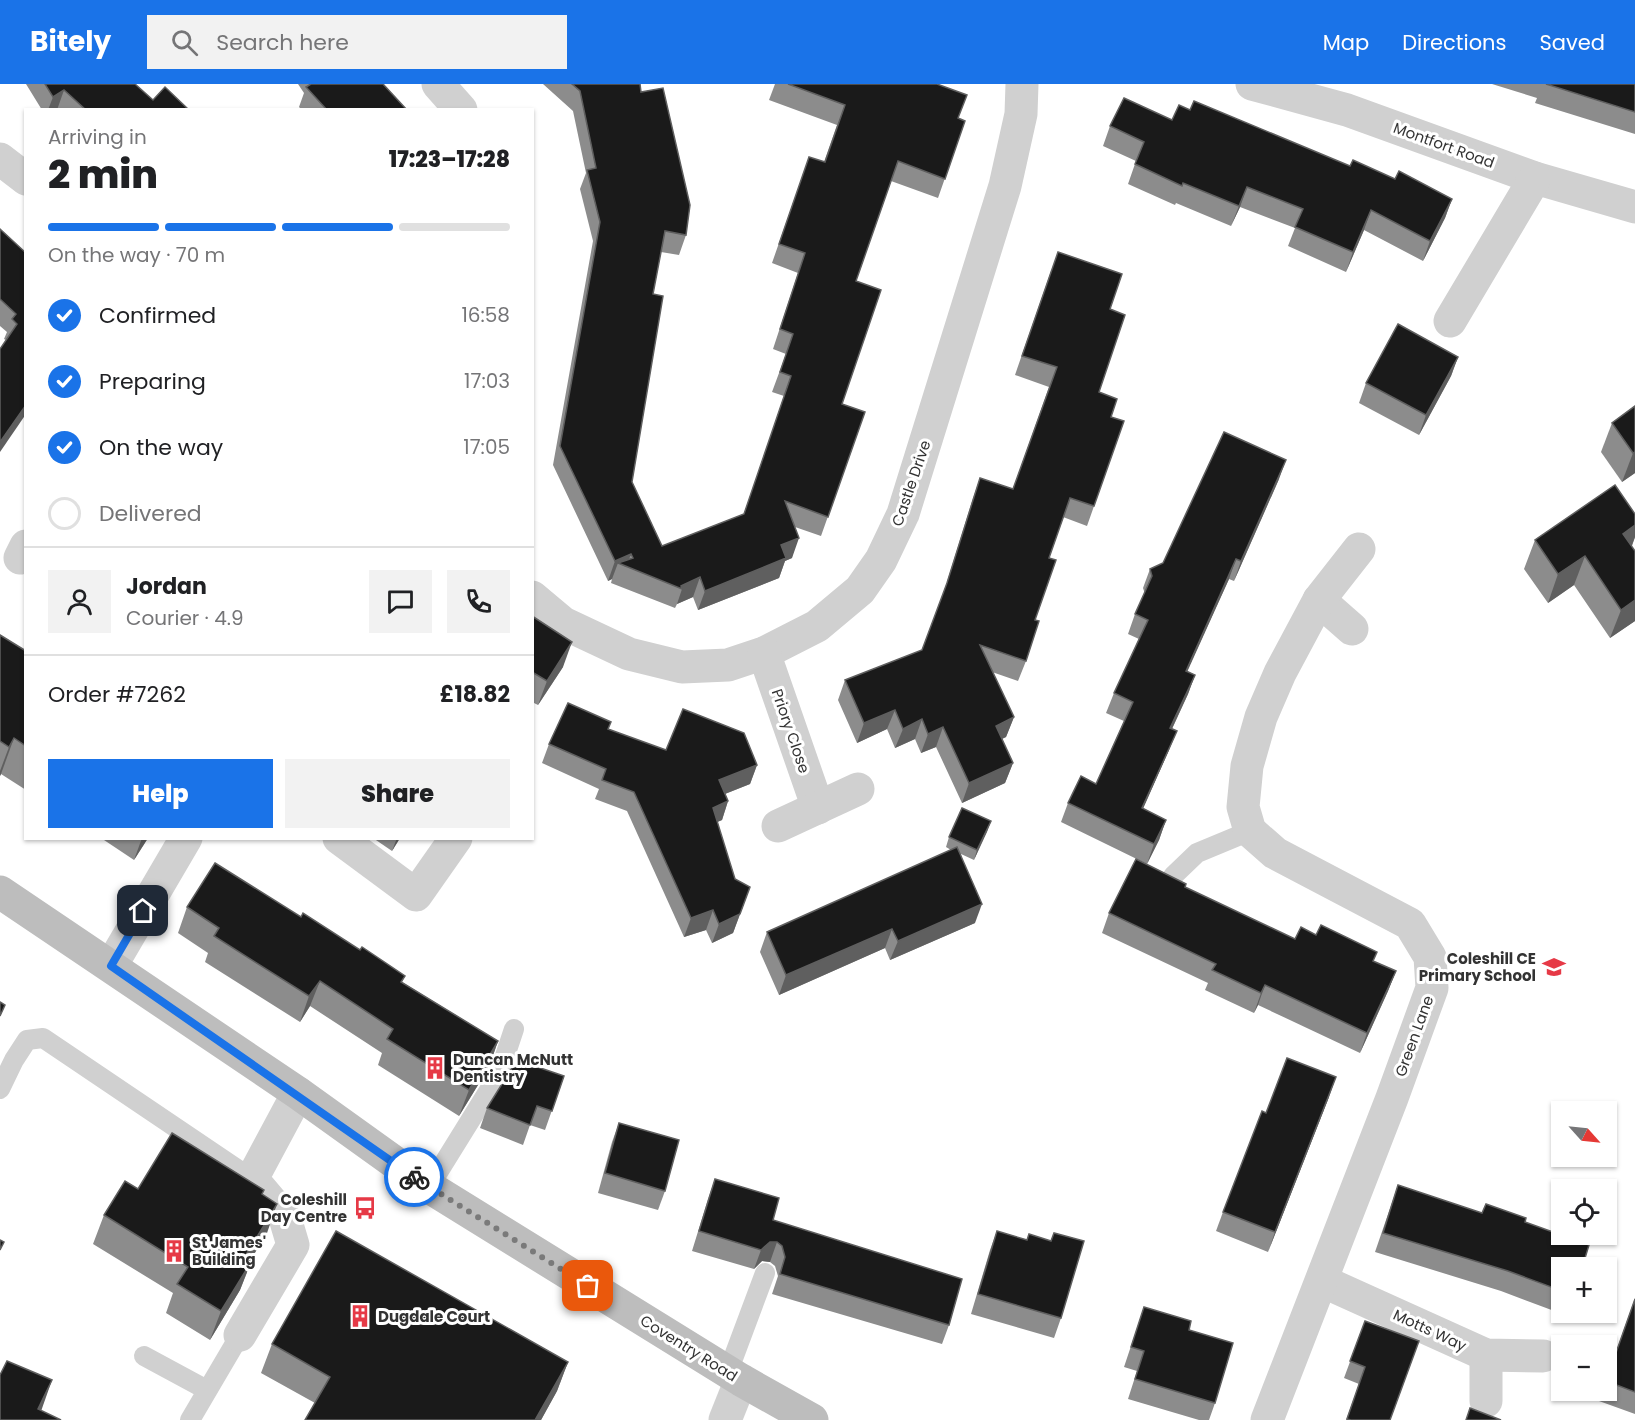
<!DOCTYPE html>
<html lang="en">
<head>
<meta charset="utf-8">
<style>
	:root { --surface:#fff; --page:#f2f2f2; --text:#202124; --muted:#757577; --line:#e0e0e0; --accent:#1a73e8 }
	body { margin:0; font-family:Poppins,sans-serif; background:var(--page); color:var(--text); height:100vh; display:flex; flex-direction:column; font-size:22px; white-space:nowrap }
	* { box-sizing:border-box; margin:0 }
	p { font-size:20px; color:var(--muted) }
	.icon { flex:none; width:33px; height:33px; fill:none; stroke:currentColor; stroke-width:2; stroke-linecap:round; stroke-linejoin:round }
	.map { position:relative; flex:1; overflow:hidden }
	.panel { position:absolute; left:24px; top:24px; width:510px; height:732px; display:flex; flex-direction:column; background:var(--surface); border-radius:0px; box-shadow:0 2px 4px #0004 }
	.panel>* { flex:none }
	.needle { width:39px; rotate:117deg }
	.fabs { position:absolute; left:1551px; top:1017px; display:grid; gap:12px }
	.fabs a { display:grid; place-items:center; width:66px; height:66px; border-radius:0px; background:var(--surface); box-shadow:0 2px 4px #0004; font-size:30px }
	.pin { position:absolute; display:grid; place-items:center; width:51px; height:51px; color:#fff; margin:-26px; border-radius:12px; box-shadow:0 3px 9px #0006 }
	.courier { position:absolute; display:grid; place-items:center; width:60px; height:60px; margin:-30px; border:4px solid #1a73e8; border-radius:50%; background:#fff; color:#222; box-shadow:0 2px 8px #0007 }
	.summary em { font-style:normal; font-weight:800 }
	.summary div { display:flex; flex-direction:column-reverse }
	.summary { display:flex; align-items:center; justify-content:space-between; height:102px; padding:0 24px }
	h1 { font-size:39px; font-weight:800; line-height:45px }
	.bar { display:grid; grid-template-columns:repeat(4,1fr); gap:9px 6px; align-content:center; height:72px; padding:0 24px }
	.bar i { height:8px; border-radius:4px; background:var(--line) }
	.bar .on { background:var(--accent) }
	.bar p { grid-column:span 4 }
	.line { display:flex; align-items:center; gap:15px; padding:0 24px; border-top:2px solid var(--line) }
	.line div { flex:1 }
	.round { display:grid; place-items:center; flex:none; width:63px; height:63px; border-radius:0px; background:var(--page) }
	ol { padding:0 24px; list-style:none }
	li { display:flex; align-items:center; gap:18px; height:66px }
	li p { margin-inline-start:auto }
	li .icon { padding:6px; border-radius:50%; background:var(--accent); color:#fff; stroke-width:4 }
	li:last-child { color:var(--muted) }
	li i { width:33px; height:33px; border:3px solid var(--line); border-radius:50% }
	.primary-button { display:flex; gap:12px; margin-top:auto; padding:12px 24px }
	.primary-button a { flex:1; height:69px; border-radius:0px; background:var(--accent); color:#fff; font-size:24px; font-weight:800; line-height:69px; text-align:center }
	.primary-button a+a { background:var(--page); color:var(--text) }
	header { display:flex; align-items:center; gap:36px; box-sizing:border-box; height:84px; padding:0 30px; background:var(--accent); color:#fff }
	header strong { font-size:28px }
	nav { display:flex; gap:33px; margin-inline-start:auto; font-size:21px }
	.search { width:420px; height:54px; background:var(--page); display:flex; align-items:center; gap:15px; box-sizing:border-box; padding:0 21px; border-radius:0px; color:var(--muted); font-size:22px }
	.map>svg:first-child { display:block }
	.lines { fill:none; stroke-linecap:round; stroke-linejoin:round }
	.lane { stroke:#d0d0d0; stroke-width:20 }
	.street { stroke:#d0d0d0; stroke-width:33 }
	.secondary { stroke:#bdbdbd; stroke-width:33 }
	.wall { fill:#8c8c8c }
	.shaded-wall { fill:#5f5f5f }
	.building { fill:#1a1a1a; stroke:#5f5f5f; stroke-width:1.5 }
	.done { stroke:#7a7a7a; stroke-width:6; stroke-dasharray:0 10.8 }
	.route { stroke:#1a73e8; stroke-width:8 }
	.labels { text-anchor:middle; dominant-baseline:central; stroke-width:6; stroke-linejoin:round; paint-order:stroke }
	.street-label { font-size:15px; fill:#333; stroke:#fff }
	.poi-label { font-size:15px; font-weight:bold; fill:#333; stroke:#fff; text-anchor:start }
</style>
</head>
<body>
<header>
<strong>Bitely</strong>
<div class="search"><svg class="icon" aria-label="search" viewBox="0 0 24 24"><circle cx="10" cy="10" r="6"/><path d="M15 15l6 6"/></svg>Search here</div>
<nav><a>Map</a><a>Directions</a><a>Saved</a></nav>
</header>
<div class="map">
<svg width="1635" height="1336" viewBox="0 0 1635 1336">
	<rect width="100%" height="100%" fill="#fff"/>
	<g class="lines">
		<g class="lane">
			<path d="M1173,792L1197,769L1250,747"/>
			<path d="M0,1005L14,976L27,956L43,954L252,1095"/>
			<path d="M429,1103L499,990L514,945"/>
			<path d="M144,1272L207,1306"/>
			<path d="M728,1288L765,1189"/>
			<path d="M190,1336L240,1251"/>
		</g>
		<g class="street">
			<path d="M438,0L461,26"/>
			<path d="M1252,0L1347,26L1535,94L1635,123"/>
			<path d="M0,75L26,95"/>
			<path d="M1450,237L1535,94"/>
			<path d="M20,474L26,462"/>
			<path d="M532,513L563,539L629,570L682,583L728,581L764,569L817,542L860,506L881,476L903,430L1005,102L1021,30L1022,0"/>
			<path d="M1319,516L1352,545"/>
			<path d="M764,569L818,724"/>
			<path d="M778,742L858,705"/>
			<path d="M339,754L416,811L456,754"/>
			<path d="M111,882L186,754"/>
			<path d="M1322,1197L1486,1271L1543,1272"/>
			<path d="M240,1251L293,1161L285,1134L252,1095L298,1009"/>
			<path d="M1486,1317V1271"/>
			<path d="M725,1336L741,1296"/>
			<path d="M1267,1336L1392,1014L1432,904L1430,873L1410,840L1275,769L1250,747L1243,723L1247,682L1261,633L1280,589L1319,516L1359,465"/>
		</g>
		<path class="secondary" d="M0,808L298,1009L429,1103L741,1296L812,1336"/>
	</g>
	<g class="wall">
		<path d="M26,0H135L153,16L189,26H42Z"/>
		<path d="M298,0H383L407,26H302L299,23L304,9Z"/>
		<path d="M543,0H640L641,8L686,151L679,171L661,168L653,210L632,398L662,462L744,430L784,312L772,308L786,270L773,265L798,189L772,179L809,73L824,78L837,41L769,16L775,0H937L958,34L965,37L938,114L891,97L856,197L842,320L865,328L821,452L795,443L792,474L785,477L779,494L698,526L693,513L677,520L675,524L611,499L612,495L608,497L553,381L593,157L580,105L586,89L573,27Z"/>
		<path d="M1492,0H1635V50L1535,19L1537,14Z"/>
		<path d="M1190,26L1350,82L1395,95L1452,115L1445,134L1423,177L1364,146L1346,188L1288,162L1295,144L1240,123L1231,142L1176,119L1175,121L1128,100L1136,77L1103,62L1110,42L1172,36Z"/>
		<path d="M0,145L26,169V330L6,256L4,255L7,248L0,242Z"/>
		<path d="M1051,187L1110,225L1099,308L1111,333L1124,337L1087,442L1063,433L1049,474L1026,577L1018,597L992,588L1014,633L1006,653L1002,655L1013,679L1005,699L962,719L936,663L921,669L915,655L895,664L887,645L857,659L838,616L845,596L922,566L941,517L973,414L980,394L1013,405L1049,303L1015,291Z"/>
		<path d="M1458,273L1451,292L1419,351L1359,319L1366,299Z"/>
		<path d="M1635,322V389L1622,398L1601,368L1612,339Z"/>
		<path d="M1279,395L1234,497L1229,495L1187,587L1195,591L1188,610L1172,645L1169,666L1143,724L1166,736L1159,756L1147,780L1061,738L1068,719L1096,700L1124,637L1106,629L1114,609L1139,555L1128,550L1135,530L1145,510L1143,504L1150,485L1163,479Z"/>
		<path d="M1635,430V453L1632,462L1635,537L1610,554L1574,501L1548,519L1524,485L1535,456Z"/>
		<path d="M532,532L563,583L538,621L532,618Z"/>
		<path d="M0,551L26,567V706L1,690L0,692Z"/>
		<path d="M609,646L666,666L757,681L750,700L725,710L728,717L722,736L717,738L735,795L750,803L733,849L712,859L706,846L684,853L627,727L595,715L599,705L542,679L549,660Z"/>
		<path d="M991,737L974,776L961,770L975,839L890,876L885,864L779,911L760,868L767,848L951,766L946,763L949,753Z"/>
		<path d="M101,754H148L134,776Z"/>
		<path d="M373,754H400L392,767Z"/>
		<path d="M1185,803L1295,855L1373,877L1396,887L1388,907L1360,969L1258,921L1254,929L1205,906L1208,899L1102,849L1109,829Z"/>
		<path d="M187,823L301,833L405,892L402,898L498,957L489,983L459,1032L378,981L382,969L310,922L300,938L205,878L208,869L178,849Z"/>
		<path d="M564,992L545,1046L530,1041L523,1061L480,1044L487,1024Z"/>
		<path d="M1329,1013L1268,1168L1216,1147L1223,1128L1266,1029Z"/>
		<path d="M619,1039L665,1107L658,1126L598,1109L612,1058Z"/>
		<path d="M715,1095L773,1136L949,1241L942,1260L772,1210L778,1192L775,1182L770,1178L762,1177L754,1185L692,1167L708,1115Z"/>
		<path d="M1398,1101L1482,1129L1525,1138L1562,1184V1228H1566L1565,1231L1501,1207L1375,1168Z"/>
		<path d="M138,1105L262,1110L267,1149L250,1177L251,1178L240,1206L210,1256L166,1229L173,1209L93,1160L104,1131Z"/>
		<path d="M997,1147L1027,1156L1029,1150L1061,1234L1054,1254L971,1230L990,1166Z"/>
		<path d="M1635,1214V1330L1599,1317L1603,1306H1606V1296Z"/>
		<path d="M1144,1223L1189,1246L1215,1319L1209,1336H1199L1128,1315L1137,1287L1124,1283Z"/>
		<path d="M1365,1237L1390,1336H1346L1359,1300L1344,1294Z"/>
		<path d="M272,1260L568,1278L557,1307L541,1336H305L315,1319L261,1289Z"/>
	</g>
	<g class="shaded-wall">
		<path d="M64,6L57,26H48L53,13Z"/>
		<path d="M1247,103L1240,123L1231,142L1239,122Z"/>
		<path d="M1452,115L1445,134L1423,177L1430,157Z"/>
		<path d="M1371,126L1364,146L1346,188L1353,168Z"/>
		<path d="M1458,273L1451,292L1419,351L1426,331Z"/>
		<path d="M26,321V330L0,368V358Z"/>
		<path d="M1635,368V389L1622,398L1633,369Z"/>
		<path d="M1286,376L1279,395L1234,497L1241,477Z"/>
		<path d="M1635,441V453L1630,466L1623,450Z"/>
		<path d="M799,454L792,474L785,477L779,494L698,526L705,507L781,461Z"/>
		<path d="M631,470L626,483L618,479L612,495L608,497L615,477Z"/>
		<path d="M1585,472L1574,501L1548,519L1558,490Z"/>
		<path d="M1236,475L1229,495L1179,606L1186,587Z"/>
		<path d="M700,493L693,513L677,520L682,505L681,502Z"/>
		<path d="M1635,516V537L1610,554L1621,526Z"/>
		<path d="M572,558L563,583L538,621L547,597Z"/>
		<path d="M1195,591L1188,610L1163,664L1170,644Z"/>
		<path d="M895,626L887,645L857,659L864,639Z"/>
		<path d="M1014,633L1006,653L988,661L996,642Z"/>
		<path d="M922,635L915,655L895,664L903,645Z"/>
		<path d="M943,643L936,663L921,669L928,650Z"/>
		<path d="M1177,647L1169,666L1135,743L1142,724Z"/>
		<path d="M14,654L1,690L0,692V687L9,663Z"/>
		<path d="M1013,679L1005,699L962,719L969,699Z"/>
		<path d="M757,681L750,700L712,715L719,696Z"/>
		<path d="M728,717L722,736L706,743L713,724Z"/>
		<path d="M1166,736L1159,756L1147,780L1154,760Z"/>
		<path d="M991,737L987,748L974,776L977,766Z"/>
		<path d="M142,754H148L134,776Z"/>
		<path d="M397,754H400L392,767Z"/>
		<path d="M750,803L733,849L712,859L719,840Z"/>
		<path d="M982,820L975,839L890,876L898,857Z"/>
		<path d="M713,826L706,846L684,853L691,834Z"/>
		<path d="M892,845L885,864L779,911L786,891Z"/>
		<path d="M1396,887L1388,907L1360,969L1367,949Z"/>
		<path d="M320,897L310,922L300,938L309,912Z"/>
		<path d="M1265,901L1258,921L1254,929L1261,909Z"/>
		<path d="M498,957L489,983L459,1032L469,1006Z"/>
		<path d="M1336,993L1329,1013L1268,1168L1275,1148Z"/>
		<path d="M277,1120L267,1149L234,1202L244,1174Z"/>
		<path d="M770,1158H777L770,1178L762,1177L754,1185L761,1166Z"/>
		<path d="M251,1178L240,1206L210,1256L221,1227Z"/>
		<path d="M568,1278L557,1307L541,1336H535Z"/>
		<path d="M52,1296L39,1333L38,1325Z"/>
	</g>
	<g class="building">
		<path d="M45,0H135L153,16L165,3L189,26H86L64,6L53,13Z"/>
		<path d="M311,0H383L407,26H327L306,3Z"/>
		<path d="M572,0H640L641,8L663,4L690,121L686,151L665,147L653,210L663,212L632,398L662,462L744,430L791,292L780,288L793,250L780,245L805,169L779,160L809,73L825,78L845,21L788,0H937L967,11L958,34L965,37L945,95L898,77L856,197L881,206L842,320L865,328L828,433L785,417L799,454L781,461L786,474L705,507L700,493L681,502L682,505L618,479L633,474L631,470L615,477L560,362L600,138L587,86L596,84L580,7Z"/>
		<path d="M1546,0H1635V28Z"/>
		<path d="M1124,14L1172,36L1179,21L1190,26L1194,17L1350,82L1353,76L1395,95L1399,87L1452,115L1430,157L1371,126L1353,168L1295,143L1303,125L1247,103L1239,122L1183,99L1182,102L1135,80L1144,58L1110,42Z"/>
		<path d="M0,145L26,169V321L0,358V265L17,240L12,235L16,230L0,215Z"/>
		<path d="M1058,168L1122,190L1110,225L1125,231L1099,308L1117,315L1111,333L1124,337L1094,422L1070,414L1049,474L1056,476L1035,536L1039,537L1026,577L980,561L1014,633L996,642L1013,679L969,699L943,643L928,650L922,635L903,645L895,626L864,639L845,596L922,566L947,499L980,394L1013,405L1057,283L1022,272Z"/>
		<path d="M1398,240L1458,273L1426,331L1366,299Z"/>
		<path d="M1635,322V368L1633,369L1612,339Z"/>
		<path d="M1224,348L1286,376L1241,477L1236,475L1186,587L1195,591L1170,644L1177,647L1142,724L1166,736L1154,760L1068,719L1081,692L1096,700L1133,618L1114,609L1148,536L1135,530L1152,492L1150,485L1163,479Z"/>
		<path d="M1615,401L1635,430V441L1623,450L1635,467V516L1621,526L1585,472L1558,490L1535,456Z"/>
		<path d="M532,532L572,558L547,597L532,588Z"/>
		<path d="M0,551L26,567V662L14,654L9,663L0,657Z"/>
		<path d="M568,619L611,638L608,645L666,666L683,625L744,649L757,681L719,696L728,717L713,724L735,795L750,803L740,830L719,840L713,826L691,834L634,708L602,696L606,685L549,660Z"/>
		<path d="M962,724L991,737L977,766L949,753Z"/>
		<path d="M957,763L982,820L898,857L892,845L786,891L767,848Z"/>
		<path d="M1136,775L1186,800L1185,803L1295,855L1301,843L1316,851L1321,841L1377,868L1373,877L1396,887L1367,949L1265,901L1261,909L1212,886L1216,880L1109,829Z"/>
		<path d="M215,779L301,833L303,829L360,866L362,863L405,892L401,898L498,957L469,1006L387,955L393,945L320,897L309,912L214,852L219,844L187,823Z"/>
		<path d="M0,918L5,921L0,932Z"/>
		<path d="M1287,974L1336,993L1275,1148L1223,1128L1262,1027L1266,1029Z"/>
		<path d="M517,976L564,992L552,1027L537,1022L530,1041L487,1024Z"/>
		<path d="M619,1039L679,1056L665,1107L605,1089Z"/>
		<path d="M172,1049L264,1106L262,1110L277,1120L244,1174L251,1178L221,1227L177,1200L188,1183L104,1131L125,1097L138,1105Z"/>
		<path d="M715,1095L779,1114L773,1136L962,1195L949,1241L780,1190L785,1173L782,1162L777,1158H770L761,1166L699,1147Z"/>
		<path d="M1398,1101L1482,1129L1486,1120L1526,1134L1525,1138L1589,1161L1582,1184H1562V1207L1508,1187L1383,1149Z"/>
		<path d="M336,1147L568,1278L535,1336H305L330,1293L272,1260Z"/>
		<path d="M997,1147L1027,1156L1029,1150L1051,1157L1054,1149L1084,1157L1061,1234L978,1210Z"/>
		<path d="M0,1156L4,1158L0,1166Z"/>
		<path d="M1635,1215V1308L1606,1297Z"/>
		<path d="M1144,1223L1191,1237L1189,1246L1233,1259L1215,1319L1135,1295L1144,1267L1131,1263Z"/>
		<path d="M1365,1237L1419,1257L1390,1336H1351L1347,1335L1365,1283L1350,1277Z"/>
		<path d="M7,1277L52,1296L38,1325L61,1336H0V1291Z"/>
		<path d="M1470,1324L1501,1336H1466Z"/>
	</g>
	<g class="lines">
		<path class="done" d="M414,1093L588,1202"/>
		<path class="route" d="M143,827L111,882L414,1093"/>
	</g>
	<defs>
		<g id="school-bare" transform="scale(1.8)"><path d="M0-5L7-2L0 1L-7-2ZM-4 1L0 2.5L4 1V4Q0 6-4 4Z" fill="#e63946" stroke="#fff" stroke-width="2.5" paint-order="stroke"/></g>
		<g id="building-bare" transform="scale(1.8)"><path d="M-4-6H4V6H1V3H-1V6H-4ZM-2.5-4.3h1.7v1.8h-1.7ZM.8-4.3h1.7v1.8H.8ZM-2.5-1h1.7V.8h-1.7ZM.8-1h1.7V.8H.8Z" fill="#e63946" stroke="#fff" stroke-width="2.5" paint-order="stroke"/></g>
		<g id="bus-bare" transform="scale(1.8)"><path d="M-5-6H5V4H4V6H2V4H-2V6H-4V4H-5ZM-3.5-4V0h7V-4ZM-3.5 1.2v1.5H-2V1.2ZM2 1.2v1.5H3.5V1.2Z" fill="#e63946" stroke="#fff" stroke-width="2.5" paint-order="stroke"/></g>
	</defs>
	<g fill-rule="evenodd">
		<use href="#school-bare" x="1554" y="883"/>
		<use href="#building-bare" x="435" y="984"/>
		<use href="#bus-bare" x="365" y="1124"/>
		<use href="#building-bare" x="174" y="1167"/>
		<use href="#building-bare" x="360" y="1232"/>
	</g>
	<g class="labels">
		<g class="street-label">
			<text transform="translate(1444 61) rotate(20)">Montfort Road</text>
			<text transform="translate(911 399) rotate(-71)">Castle Drive</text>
			<text transform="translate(791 647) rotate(71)">Priory Close</text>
			<text transform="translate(1414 952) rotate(-70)">Green Lane</text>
			<text transform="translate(1430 1246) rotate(25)">Motts Way</text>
			<text transform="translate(689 1264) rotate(32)">Coventry Road</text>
		</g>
		<g class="poi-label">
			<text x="1536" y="874" text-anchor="end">Coleshill CE<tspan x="1536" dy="17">Primary School</tspan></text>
			<text x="453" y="975">Duncan McNutt<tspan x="453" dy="17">Dentistry</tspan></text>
			<text x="347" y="1115" text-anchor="end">Coleshill<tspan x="347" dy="17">Day Centre</tspan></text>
			<text x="192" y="1158">St James'<tspan x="192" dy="17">Building</tspan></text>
			<text x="378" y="1232">Dugdale Court</text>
		</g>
	</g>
</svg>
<div class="fabs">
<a><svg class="needle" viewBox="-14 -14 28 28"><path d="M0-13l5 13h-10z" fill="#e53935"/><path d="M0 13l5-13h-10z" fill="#757577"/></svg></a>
<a><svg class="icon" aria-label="locate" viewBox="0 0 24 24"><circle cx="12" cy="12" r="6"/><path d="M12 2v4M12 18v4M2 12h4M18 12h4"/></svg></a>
<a>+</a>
<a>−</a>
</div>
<div class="pin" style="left:588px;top:1202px;background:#ea580c"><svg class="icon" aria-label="bag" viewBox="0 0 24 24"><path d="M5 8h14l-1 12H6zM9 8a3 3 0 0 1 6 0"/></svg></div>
<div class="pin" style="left:143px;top:827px;background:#1f2937"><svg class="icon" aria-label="home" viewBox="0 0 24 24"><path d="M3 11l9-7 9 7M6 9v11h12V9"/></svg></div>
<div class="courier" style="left:414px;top:1093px"><svg class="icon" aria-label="bike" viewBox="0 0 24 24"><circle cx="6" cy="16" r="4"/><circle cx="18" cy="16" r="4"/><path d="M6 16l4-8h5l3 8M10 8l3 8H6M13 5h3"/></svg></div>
<section class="panel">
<div class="summary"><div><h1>2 min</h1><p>Arriving in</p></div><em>17:23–17:28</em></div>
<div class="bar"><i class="on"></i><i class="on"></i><i class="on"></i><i></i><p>On the way · 70 m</p></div>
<ol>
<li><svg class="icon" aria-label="check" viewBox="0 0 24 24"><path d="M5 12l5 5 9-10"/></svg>Confirmed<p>16:58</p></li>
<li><svg class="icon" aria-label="check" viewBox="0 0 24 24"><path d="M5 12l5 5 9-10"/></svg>Preparing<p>17:03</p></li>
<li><svg class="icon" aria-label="check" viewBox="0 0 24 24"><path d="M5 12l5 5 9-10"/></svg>On the way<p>17:05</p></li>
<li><i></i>Delivered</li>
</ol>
<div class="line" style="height:108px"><a class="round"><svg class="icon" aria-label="person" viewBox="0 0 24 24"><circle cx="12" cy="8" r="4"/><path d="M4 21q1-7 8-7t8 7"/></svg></a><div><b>Jordan</b><p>Courier · 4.9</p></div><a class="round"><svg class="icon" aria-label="chat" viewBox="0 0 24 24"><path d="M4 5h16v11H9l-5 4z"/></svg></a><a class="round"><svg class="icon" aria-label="phone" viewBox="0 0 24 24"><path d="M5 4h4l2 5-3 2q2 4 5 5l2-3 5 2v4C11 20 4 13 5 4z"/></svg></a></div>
<div class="line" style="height:78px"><div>Order #7262</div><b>£18.82</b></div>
<div class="primary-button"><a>Help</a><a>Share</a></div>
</section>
</div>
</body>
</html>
